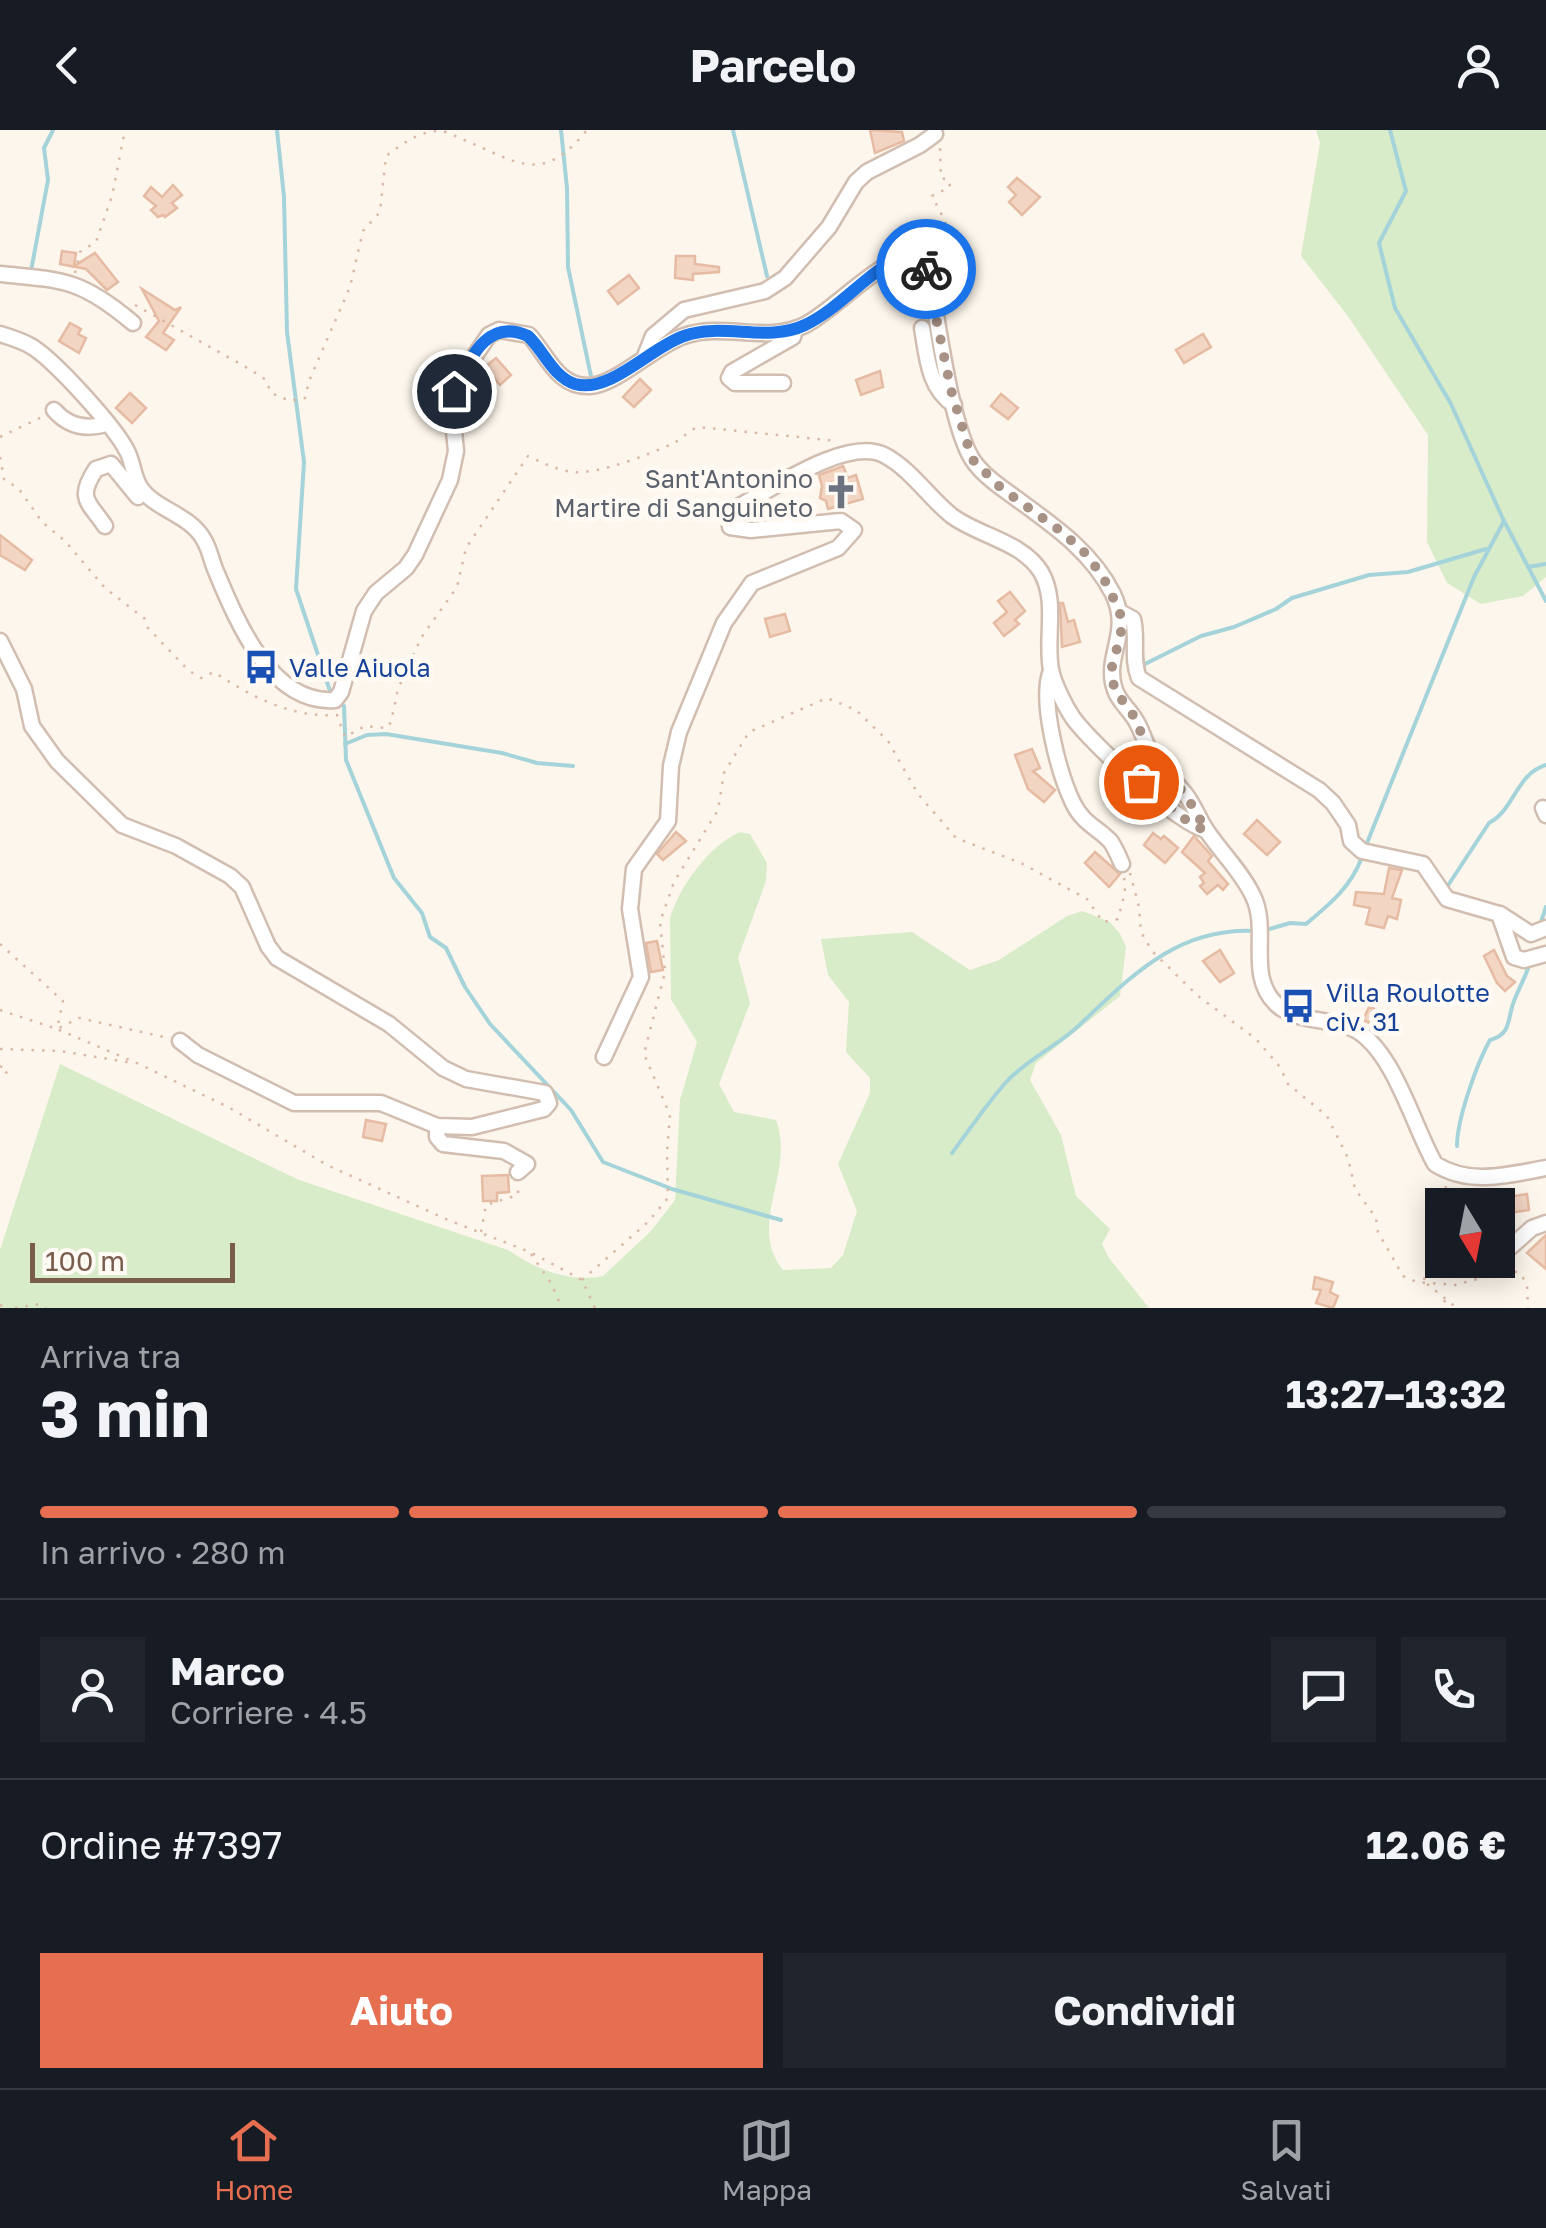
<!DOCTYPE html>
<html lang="it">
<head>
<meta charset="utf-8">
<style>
	:root { --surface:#171b24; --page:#20242c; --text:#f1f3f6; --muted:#9ea1a6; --line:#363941; --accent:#e76f51 }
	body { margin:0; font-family:"Golos Text",sans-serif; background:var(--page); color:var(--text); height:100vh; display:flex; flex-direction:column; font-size:38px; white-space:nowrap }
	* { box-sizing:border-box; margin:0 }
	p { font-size:32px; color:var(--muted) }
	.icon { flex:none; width:55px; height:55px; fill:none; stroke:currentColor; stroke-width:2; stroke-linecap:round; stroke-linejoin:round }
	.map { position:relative; height:1178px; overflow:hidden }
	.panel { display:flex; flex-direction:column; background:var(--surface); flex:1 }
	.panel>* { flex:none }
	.needle { width:65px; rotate:170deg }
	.fabs { position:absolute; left:1425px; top:1058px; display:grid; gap:20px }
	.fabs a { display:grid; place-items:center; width:90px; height:90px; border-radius:0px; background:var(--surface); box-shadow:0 5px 25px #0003; font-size:50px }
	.scale { position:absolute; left:30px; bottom:25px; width:205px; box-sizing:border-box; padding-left:10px; border:5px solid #7a5c4d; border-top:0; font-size:28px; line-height:35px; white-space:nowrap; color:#7a5c4d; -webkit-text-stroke:8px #fffaf3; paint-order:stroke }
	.pin { position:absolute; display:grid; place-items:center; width:85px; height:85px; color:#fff; margin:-42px; border:5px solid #fff; border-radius:50%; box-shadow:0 2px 10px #0007 }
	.courier { position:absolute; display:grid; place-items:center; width:100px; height:100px; margin:-50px; border:8px solid #1a73e8; border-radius:50%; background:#fff; color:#222; box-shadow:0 2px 12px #0007 }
	.head em { font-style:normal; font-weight:700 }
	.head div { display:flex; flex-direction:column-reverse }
	.head { display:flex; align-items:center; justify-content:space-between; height:170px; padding:0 40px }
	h1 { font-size:65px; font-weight:700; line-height:75px }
	.bar { display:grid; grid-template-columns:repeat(4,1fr); gap:15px 10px; align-content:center; height:120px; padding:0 40px }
	.bar i { height:12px; border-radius:8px; background:var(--line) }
	.bar .current { background:var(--accent) }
	.bar p { grid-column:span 4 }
	.line { display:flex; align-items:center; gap:25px; padding:0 40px; border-top:2px solid var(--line) }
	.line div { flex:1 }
	.round { display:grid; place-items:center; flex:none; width:105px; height:105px; border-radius:0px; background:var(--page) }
	.action { display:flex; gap:20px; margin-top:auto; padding:20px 40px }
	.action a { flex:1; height:115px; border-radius:0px; background:var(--accent); color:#fff; font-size:40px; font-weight:700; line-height:115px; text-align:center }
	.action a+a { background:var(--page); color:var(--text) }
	header { display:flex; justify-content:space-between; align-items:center; height:130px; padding:0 40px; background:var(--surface); font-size:45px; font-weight:700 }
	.tabs { display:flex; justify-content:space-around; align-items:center; height:140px; border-top:2px solid var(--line); background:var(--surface); font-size:28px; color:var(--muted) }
	.tabs a { display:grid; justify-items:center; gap:5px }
	.tabs .current { color:var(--accent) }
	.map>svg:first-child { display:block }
	.green { fill:#d8ecc9 }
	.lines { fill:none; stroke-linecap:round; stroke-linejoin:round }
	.stream { stroke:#a5d3da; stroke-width:4 }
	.building { fill:#f3d5c3; stroke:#e6bba3; stroke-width:2.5 }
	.minor-casing { stroke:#d1beb0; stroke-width:19 }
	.path { stroke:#d9b8a5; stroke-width:2.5; stroke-dasharray:2.5 8; stroke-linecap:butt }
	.minor { stroke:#fff; stroke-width:14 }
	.done { stroke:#a89285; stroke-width:10; stroke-dasharray:0 18 }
	.route { stroke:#1a73e8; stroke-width:12 }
	.labels { text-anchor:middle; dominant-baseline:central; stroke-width:10; stroke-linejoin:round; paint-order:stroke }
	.worship-label { font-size:25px; fill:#5b616d; stroke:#fffaf3; text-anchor:end }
	.transit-label { font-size:25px; fill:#164399; stroke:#fffaf3; text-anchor:start }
</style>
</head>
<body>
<header><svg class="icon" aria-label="back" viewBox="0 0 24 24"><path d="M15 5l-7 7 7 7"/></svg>Parcelo<svg class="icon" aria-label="person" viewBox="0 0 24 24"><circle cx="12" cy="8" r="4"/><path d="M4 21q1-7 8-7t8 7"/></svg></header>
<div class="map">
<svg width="1546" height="1178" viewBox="0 0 1546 1178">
	<rect width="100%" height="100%" fill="#fdf6ec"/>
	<g class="green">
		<path d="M1316,0H1546V447L1523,466L1481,474L1447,453L1427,412L1428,305L1347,185L1301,126L1320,13Z"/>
		<path d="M740,702L750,704L767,733L766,751L738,828L750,873L719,954L734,982L776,990C796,1041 746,1095 783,1140L831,1138L843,1125L857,1081L838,1034L870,963V948L846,922L849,872L828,845L821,809L912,802L970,840L999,830L1067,786L1082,781L1110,792L1120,804L1126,817L1120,866L1036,933L1030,950L1061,1005L1076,1066L1110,1099L1102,1114L1109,1128L1149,1178H0V1120L60,934L299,1050L508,1120C535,1139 570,1153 603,1146L651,1101L675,1070L680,970L697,912L671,869L670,788C680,755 709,716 740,702Z"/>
	</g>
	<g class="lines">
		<g class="stream">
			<path d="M277,0L284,67L287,202L304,332L296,459L330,561"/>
			<path d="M561,0L567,58L568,137L592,251"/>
			<path d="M733,0L767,146"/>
			<path d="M1390,0L1406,61L1379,113L1395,178L1451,274L1503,389L1546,471"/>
			<path d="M31,141L48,50L44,18L53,0"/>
			<path d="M1528,437L1546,434"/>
			<path d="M1139,537L1201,506L1234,497L1276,479L1292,468L1369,445L1408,442L1486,419"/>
			<path d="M344,576L346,630L394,748L422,783L430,807L446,818L465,857L490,894L571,980L603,1032L672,1059L781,1090"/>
			<path d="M345,614L367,605L386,604L502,623L537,633L573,636"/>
			<path d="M1365,718L1474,447L1504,391"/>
			<path d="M1445,760L1489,693C1515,679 1516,644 1546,635"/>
			<path d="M1540,795L1546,777"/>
			<path d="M1266,800L1290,793L1306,794C1330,774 1351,757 1362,727"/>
			<path d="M1457,1016C1457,989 1477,933 1490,910C1512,904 1507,889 1514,871C1519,858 1526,846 1530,833"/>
			<path d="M952,1023C970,999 988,972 1008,950C1028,930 1054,917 1075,899C1130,848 1175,797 1256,801"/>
		</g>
	</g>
	<g class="building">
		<path d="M870,0L902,2L904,11L875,23Z"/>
		<path d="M1017,48L1040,67L1022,85L1009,72L1016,65L1008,57Z"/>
		<path d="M173,55L182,65L172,73L177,78L165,87L163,85L158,87L151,80L156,76L144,66L151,57L162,67Z"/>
		<path d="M62,121L76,123L74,136L95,123L118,152L107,160L86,139L60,134Z"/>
		<path d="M676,126H695V134L719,137V142L693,144V150L675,148Z"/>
		<path d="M956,129L964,150L945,157L937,136Z"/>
		<path d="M629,145L639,158L618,174L608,161Z"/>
		<path d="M142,159L175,180L181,177L163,203L174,210L166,220L146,207L159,191Z"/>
		<path d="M70,193L81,199L78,204L86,208L79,223L59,211Z"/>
		<path d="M1203,204L1211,217L1184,233L1176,220Z"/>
		<path d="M496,228L511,245L500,255L485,237Z"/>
		<path d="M880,241L883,257L861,265L856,250Z"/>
		<path d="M640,249L651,260L634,277L623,267Z"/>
		<path d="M130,263L146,278L132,293L116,278Z"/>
		<path d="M1001,264L1018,278L1008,289L991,276Z"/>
		<path d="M843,336L848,348L856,345L863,369L828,379L826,371L820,368L822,356L819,345Z"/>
		<path d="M0,405L32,430L25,440L0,425Z"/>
		<path d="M1010,462L1025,481L1015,490L1019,494L1004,506L994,493L1007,482L998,471Z"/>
		<path d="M1060,473H1063L1068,492L1074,490L1080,512L1062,517Z"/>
		<path d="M785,484L790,501L770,507L765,489Z"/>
		<path d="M1032,619L1040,638L1033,641L1055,660L1044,672L1028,659L1015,625Z"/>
		<path d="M1257,690L1280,712L1267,725L1244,704Z"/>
		<path d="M676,702L686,711L663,730L657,724Z"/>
		<path d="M1153,703L1161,709L1164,706L1178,718L1165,733L1144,715Z"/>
		<path d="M1194,706L1212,726L1208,731L1228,754L1223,760L1218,755L1207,764L1200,756L1204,753L1200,747L1205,743L1182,722Z"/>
		<path d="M1095,722L1120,744L1109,757L1085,733Z"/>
		<path d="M1389,738L1402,740L1392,768L1401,770L1397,789L1388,786L1384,798L1366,794L1370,778L1354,775L1356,762L1384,764Z"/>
		<path d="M657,811L663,840L651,842L646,813Z"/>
		<path d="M1220,820L1234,843L1220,852L1203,831Z"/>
		<path d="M1494,820L1507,846L1515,852L1505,861L1497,853L1484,826Z"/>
		<path d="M1369,877L1389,884L1382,899L1363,890Z"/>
		<path d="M366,990L386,994L382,1011L363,1007Z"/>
		<path d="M508,1045L509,1062L497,1063V1071H483L482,1046Z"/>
		<path d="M1527,1064L1529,1080L1502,1084L1500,1068Z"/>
		<path d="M1546,1105V1139L1527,1123Z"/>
		<path d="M1315,1147L1333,1152L1330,1162L1338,1166L1333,1178L1316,1173L1321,1160L1313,1159Z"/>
	</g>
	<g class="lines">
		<g class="minor-casing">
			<g id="minor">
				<path d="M0,144C65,150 82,150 133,193"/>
				<path d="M922,198C927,226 928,258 954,275"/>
				<path d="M0,204C9,207 20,210 29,215C52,227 115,297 127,321C133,332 133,346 140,357C155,380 190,384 204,410C209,418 211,429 215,439C236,489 270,575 335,570L341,562L364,481L376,463L406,438L415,425L450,350L456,321L452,282L455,261L467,237L489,205L499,200L529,205C547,225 558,258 590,256C616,255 656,215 684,206C724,192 767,214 805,195C834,181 884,124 913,128L926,138L929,145C938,190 950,293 972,329C983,346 1002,358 1017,369C1054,396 1092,422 1113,464C1132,503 1103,527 1115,560C1119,572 1130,580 1136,591C1144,604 1147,620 1155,632C1164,644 1178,653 1186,665C1195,677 1200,692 1209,704C1223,724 1243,744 1253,766C1270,800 1246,845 1276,874C1297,894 1330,887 1354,899C1394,920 1413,996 1435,1034C1470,1056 1507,1045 1546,1038"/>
				<path d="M645,226L653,206L684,180L765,161L785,148L829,97L856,52L867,42L920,15L935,4"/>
				<path d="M783,253H735L729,248L732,242L793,207L795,199"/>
				<path d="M54,280C68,296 86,300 106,294"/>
				<path d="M105,396C89,372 76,369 96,339L111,334L138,367"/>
				<path d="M1120,482L1133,489C1138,509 1131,528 1139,548L1319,660L1333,673L1348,695L1351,711L1362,721L1423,734L1447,769L1499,784L1514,827L1524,830L1546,824"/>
				<path d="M0,511L24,559L32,596L57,631L122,695L176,716L230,746L242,757L268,816L277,828L389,894L443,938L466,949L545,963L549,973L544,979L472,997L437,996L381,973H294L198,925L180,911"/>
				<path d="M1051,541C1039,570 1059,644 1073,673C1083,694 1100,699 1111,712C1115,718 1119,727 1122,734"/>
				<path d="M1543,678L1546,685"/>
				<path d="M1500,784L1531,804L1546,798"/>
				<path d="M604,927L641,847L630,779L634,739L668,691L671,636L679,602L724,493L752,453L838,418L854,400L841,391L751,400L730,397L732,380C768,362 846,306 884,325C911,339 929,368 952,386C979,406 1023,412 1041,442C1058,471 1045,508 1051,540C1054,554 1065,576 1073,588C1093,615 1176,692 1206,700"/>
				<path d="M437,996V1007L443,1014L504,1021L527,1034L518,1042"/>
				<path d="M1498,1128L1532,1098L1546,1093"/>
			</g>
		</g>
		<g class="path">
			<path d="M923,120L948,109L945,91L932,66L950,57L949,50L941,48L940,17"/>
			<path d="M75,143L80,122L96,112L112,66L125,0"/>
			<path d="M135,175L251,240L266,250L271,263L290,271L305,268L309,251L350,157L363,101L380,82L386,26C402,14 420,0 442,1C448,2 457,7 464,10C518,32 542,56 587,0"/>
			<path d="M0,307L40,288"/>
			<path d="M0,327L4,349L19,359L42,392L65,411L105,458L145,489L148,498L188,540L201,548L214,542C252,567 291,588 337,585L345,607L365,596L387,598L391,592L398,559L421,508L457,457L466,418L528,326C543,333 557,340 573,342C600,344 647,325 672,314C681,310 688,301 698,297L838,311"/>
			<path d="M1130,743L1139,777L1141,802L1152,821L1198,866L1256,909L1280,937L1288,954L1327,986L1348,1028L1355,1059L1376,1088L1378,1102L1403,1146L1417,1152L1455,1155L1510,1140L1520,1143L1527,1154L1528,1178"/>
			<path d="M0,814L63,871L57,899L139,934L228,977L327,1035L448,1090L530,1122L582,1150L595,1178"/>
			<path d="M0,880L57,899L79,888L164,907"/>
			<path d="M0,919L60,921L133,933"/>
			<path d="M0,936L8,941L0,948"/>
			<path d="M481,1102L486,1075L518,1065V1054"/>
			<path d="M531,1124L551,1153L562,1178"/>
			<path d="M582,1150L648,1092L668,1068L667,1022L670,985L644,924L665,842L660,792L674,752L718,680L724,643L749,602L827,568L856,580L888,611L918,664L956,708L1021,733L1087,769L1103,792L1118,789L1125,762L1124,746"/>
			<path d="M1424,1150L1446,1056"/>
			<path d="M1427,1154L1457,1178"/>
			<path d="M1444,1170L1448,1178"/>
			<path d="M0,1175L7,1178"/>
			<path d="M15,1178L40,1174L46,1178"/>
		</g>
		<use href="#minor" class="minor"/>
	</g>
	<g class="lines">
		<path class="done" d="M926,139L951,260L972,329L1001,358L1062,402L1086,424L1103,447L1120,482L1121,503L1112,537L1114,559L1133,585L1154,631L1186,665L1206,700L1193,696L1141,652"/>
		<path class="route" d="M454,261C470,230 486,187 528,206C544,221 553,247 575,254C610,264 651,217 684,206C723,192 767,213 805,195C839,179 865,145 898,128H914L926,139"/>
	</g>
	<defs>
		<g id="church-bare" transform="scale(2.7)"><path d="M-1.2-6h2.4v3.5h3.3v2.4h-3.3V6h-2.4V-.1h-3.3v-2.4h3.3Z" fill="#6b7280" stroke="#fffaf3" stroke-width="2.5" paint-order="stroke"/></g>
		<g id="bus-bare" transform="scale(2.7)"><path d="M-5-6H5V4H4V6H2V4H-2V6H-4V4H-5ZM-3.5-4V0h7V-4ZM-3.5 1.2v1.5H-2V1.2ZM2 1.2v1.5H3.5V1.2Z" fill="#1a4fb4" stroke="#fffaf3" stroke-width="2.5" paint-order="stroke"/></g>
	</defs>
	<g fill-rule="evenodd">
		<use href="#church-bare" x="841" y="362"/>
		<use href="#bus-bare" x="261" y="537"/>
		<use href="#bus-bare" x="1298" y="876"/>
	</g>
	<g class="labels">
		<g class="worship-label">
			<text x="813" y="348">Sant'Antonino<tspan x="813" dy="29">Martire di Sanguineto</tspan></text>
		</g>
		<g class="transit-label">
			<text x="289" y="537">Valle Aiuola</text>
			<text x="1326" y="862">Villa Roulotte<tspan x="1326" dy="29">civ. 31</tspan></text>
		</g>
	</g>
</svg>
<div class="fabs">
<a><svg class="needle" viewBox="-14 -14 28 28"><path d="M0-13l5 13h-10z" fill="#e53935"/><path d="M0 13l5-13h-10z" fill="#9ea1a6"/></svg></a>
</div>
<div class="scale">100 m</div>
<div class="pin" style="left:1141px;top:652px;background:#ea580c"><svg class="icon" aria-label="bag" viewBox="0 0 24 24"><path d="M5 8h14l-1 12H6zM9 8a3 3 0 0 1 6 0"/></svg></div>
<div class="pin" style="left:454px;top:261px;background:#1f2937"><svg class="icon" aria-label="home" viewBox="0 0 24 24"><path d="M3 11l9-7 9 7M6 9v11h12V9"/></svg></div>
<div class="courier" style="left:926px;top:139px"><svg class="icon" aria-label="bike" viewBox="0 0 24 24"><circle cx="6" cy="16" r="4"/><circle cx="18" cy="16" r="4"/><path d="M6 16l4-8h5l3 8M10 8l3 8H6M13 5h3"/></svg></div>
</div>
<section class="panel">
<div class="head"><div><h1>3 min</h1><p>Arriva tra</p></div><em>13:27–13:32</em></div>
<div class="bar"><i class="current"></i><i class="current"></i><i class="current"></i><i></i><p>In arrivo · 280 m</p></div>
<div class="line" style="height:180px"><a class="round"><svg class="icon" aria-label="person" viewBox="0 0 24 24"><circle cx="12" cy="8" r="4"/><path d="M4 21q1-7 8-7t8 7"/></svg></a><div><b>Marco</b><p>Corriere · 4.5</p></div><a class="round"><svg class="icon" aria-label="chat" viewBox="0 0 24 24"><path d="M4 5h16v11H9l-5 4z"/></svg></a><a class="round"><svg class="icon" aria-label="phone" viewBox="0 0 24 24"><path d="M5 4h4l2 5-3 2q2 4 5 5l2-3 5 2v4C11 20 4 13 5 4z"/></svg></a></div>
<div class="line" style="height:130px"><div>Ordine #7397</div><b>12.06 €</b></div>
<div class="action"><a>Aiuto</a><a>Condividi</a></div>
</section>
<nav class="tabs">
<a class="current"><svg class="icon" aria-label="home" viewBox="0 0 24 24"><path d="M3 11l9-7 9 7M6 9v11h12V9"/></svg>Home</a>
<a><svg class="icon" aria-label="map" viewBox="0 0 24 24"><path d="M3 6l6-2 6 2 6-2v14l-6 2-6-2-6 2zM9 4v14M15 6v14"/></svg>Mappa</a>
<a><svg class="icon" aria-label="saved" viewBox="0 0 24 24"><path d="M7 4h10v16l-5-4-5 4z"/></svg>Salvati</a>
</nav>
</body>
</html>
